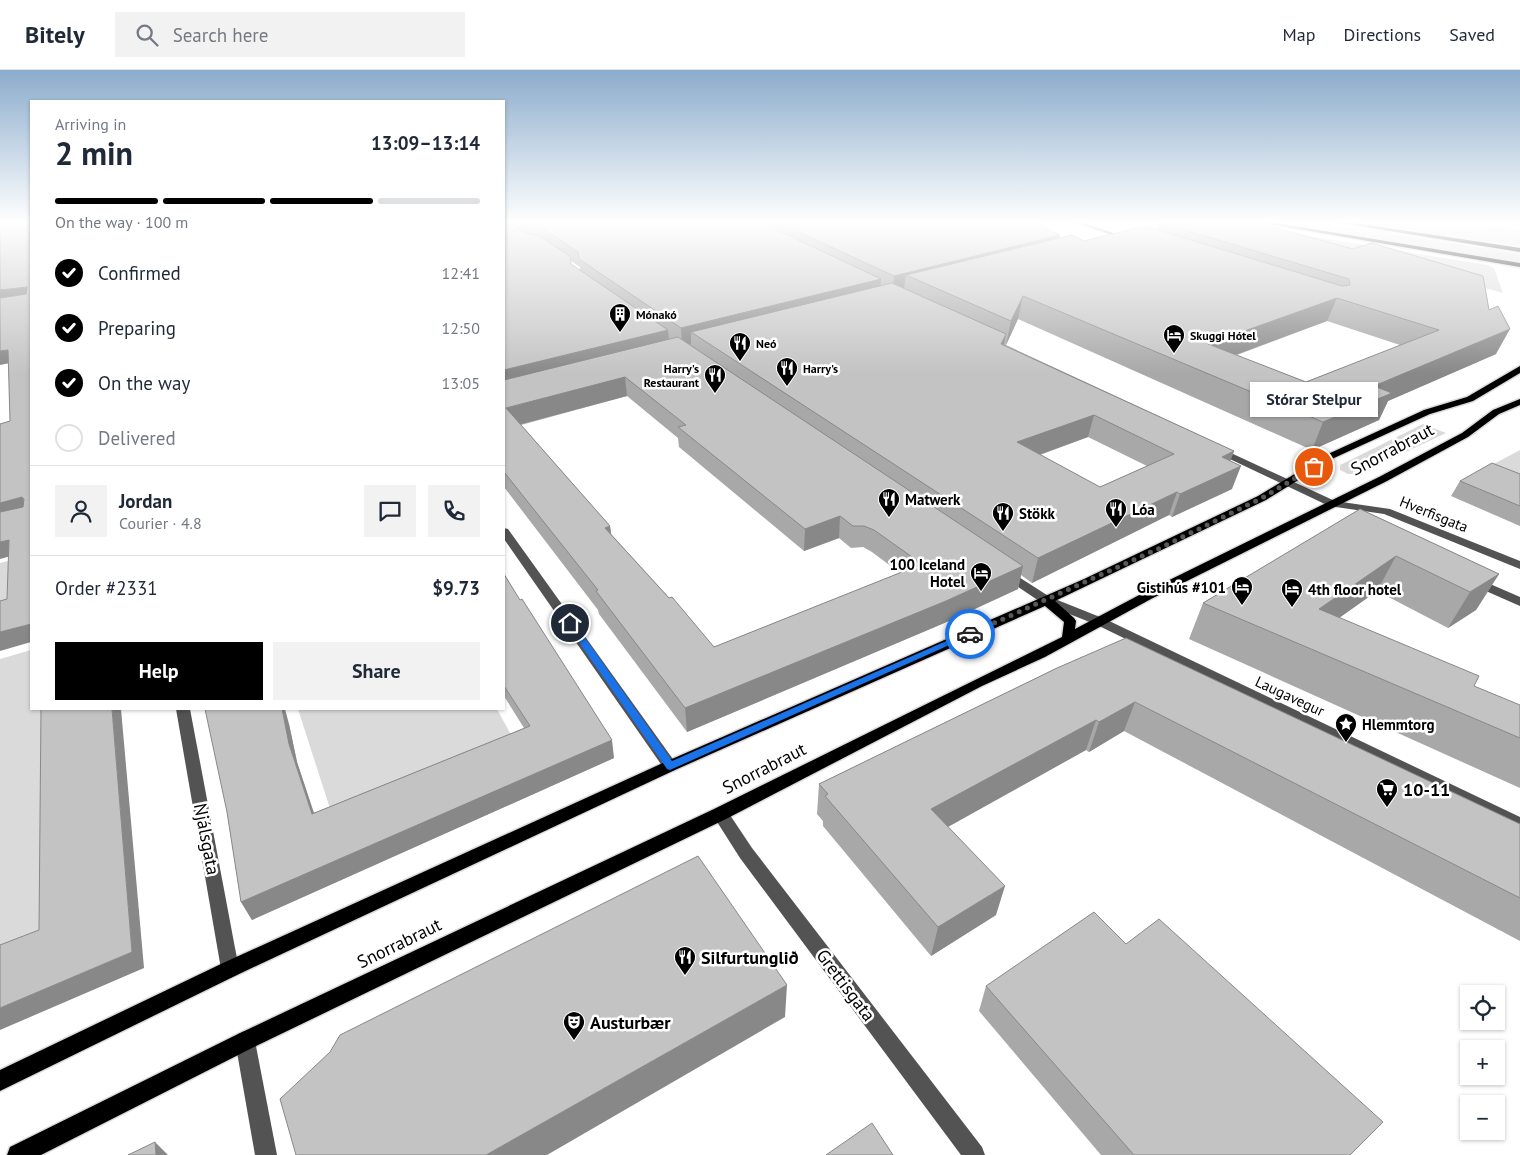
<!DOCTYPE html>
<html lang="en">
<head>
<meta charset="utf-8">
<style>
	:root { --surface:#fff; --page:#f2f2f3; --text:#1f2937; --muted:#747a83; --line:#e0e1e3; --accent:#000 }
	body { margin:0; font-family:"PT Sans",sans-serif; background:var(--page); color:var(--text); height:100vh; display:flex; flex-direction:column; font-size:19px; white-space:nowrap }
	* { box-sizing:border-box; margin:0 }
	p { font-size:16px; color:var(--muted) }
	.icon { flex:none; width:28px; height:28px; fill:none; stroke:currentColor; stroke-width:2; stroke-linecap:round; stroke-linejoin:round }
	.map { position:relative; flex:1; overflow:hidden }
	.details { position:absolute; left:30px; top:30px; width:475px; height:610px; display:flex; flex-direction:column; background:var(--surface); border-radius:0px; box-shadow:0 1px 4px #0004 }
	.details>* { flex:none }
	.controls { position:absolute; left:1460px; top:915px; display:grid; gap:10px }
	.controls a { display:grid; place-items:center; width:45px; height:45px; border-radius:0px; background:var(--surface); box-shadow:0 1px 4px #0004; font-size:25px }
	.pin { position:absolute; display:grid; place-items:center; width:42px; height:42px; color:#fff; margin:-21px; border:2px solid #fff; border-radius:50%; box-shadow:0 1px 5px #0007 }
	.courier { position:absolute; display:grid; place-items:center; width:50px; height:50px; margin:-25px; border:4px solid #1a73e8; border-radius:50%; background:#fff; color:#222; box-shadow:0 1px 6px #0007 }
	.bubble { position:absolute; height:35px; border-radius:0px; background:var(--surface); box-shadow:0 1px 4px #0004; font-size:16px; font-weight:800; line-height:35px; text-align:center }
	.summary em { font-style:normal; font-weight:800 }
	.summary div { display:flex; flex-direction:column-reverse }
	.summary { display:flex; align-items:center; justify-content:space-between; height:85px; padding:0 25px }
	h1 { font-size:32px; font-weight:800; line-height:38px }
	.bar { display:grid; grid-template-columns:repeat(4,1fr); gap:8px 5px; align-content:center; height:60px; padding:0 25px }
	.bar i { height:6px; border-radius:4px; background:var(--line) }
	.bar .current { background:var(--accent) }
	.bar p { grid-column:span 4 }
	.line { display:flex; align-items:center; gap:12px; padding:0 25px; border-top:1px solid var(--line) }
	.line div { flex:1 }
	.round { display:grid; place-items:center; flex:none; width:52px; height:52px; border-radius:0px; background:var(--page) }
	ol { padding:0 25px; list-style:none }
	li { display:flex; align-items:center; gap:15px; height:55px }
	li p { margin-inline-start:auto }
	li .icon { padding:5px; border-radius:50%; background:var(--accent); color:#fff; stroke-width:4 }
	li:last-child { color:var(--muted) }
	li i { width:28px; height:28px; border:2px solid var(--line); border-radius:50% }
	.action { display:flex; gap:10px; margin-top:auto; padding:10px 25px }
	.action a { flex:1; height:58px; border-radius:0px; background:var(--accent); color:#fff; font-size:20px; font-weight:800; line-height:58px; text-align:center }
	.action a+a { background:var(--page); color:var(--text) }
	header { display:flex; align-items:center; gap:30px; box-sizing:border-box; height:70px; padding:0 25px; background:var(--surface); border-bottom:1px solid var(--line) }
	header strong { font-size:24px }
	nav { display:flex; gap:28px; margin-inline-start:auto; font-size:18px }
	.search { width:350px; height:45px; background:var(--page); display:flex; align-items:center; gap:12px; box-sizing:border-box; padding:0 18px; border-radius:0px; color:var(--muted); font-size:19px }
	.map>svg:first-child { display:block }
	.green { fill:#dadada }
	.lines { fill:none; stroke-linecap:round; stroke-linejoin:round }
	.major-casing { stroke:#dbdbdb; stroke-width:3 }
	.minor { fill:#535353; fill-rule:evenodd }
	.major { fill:#000; fill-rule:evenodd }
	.wall { fill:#a8a8a8; fill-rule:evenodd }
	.shaded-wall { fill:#888 }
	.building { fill:#c3c3c3; stroke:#888; fill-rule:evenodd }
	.route { fill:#1a73e8 }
	.done { stroke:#595959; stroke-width:5; stroke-dasharray:0 9 }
	.labels { text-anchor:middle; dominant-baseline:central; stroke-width:5; stroke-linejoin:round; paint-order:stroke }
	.far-poi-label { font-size:12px; font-weight:bold; fill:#000; stroke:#fff; text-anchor:start }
	.poi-label { font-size:15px; font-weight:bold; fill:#000; stroke:#fff; text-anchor:start }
	.street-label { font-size:15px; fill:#000; stroke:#fff }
	.near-street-label { font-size:18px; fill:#000; stroke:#fff }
	.near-poi-label { font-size:18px; font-weight:bold; fill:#000; stroke:#fff; text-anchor:start }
</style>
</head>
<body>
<header>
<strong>Bitely</strong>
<div class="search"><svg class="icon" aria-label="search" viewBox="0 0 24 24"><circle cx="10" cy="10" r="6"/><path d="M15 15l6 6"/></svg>Search here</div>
<nav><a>Map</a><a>Directions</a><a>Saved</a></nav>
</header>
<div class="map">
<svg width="1520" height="1085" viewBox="0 0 1520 1085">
	<rect width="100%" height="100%" fill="#fff"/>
	<g class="green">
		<path d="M1277,152H1319L1520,184V192L1369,169Z"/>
		<path d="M1356,152H1456L1520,160V176Z"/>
		<path d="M1291,163L1487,195L1494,198L1503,223Z"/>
		<path d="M1423,354L1446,363L1360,404H1348L1340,400V395Z"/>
		<path d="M1520,380V408L1473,405Z"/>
		<path d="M8,491V531L0,533V493Z"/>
		<path d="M31,580V639H41L44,861L0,879V589Z"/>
		<path d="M298,639H497L516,674L333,748Z"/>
	</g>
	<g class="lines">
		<g class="major-casing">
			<g id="major">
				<path d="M1257,152H1270L1520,193V197Z"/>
				<path d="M1334,152H1348L1520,178V182Z"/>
				<path d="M1520,296V303L1473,331L1430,344L1334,388L1266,430L1055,531L1074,548L1076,551L1075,559L1143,523L1379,407L1462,363L1493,340L1520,329V335L1499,344L1468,367L1387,411L1151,529L1045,587L982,616L726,749L252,978L41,1085H7L10,1077L238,964L714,739L1062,567L1064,552L1045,536L675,700L237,905L0,1021V1000L223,893L665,692L1084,509L1258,426L1328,384L1424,340L1467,327Z"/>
			</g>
		</g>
		<g class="minor">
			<path d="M1073,152H1082L1131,169L1126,170Z"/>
			<path d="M1218,377L1335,431L1390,439L1520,491V499L1384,444L1329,436L1215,382L1213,380Z"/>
			<path d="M504,458L508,459L675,692L678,696L675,700L670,702L665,700L504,469Z"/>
			<path d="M1006,499L1050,527L1105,549L1520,747V761L1097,555L1042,533L1002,506L1000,503L1002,500Z"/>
			<path d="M1474,507L1520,527V536L1470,514L1468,511L1470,508Z"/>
			<path d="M176,639H190L239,899L237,905L230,908L223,905L221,899Z"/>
			<path d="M720,738L726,739L752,778L982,1077L985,1085H961L740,788L712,744L714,739Z"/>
			<path d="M245,961L252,964L255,971L277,1085H255L235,971L238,964Z"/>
		</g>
		<use href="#major" class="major"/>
	</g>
	<g class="wall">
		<path d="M504,152H1034L1060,165V168L1084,171L1157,159L1158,152H1254L1496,284L1388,331L1379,350L1312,380L1018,249L1006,275L1234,381L1230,391L1232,419L1172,447L1169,445L1032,513L1021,505L1018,519L942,554L687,662L599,544L598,540L504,417ZM571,191L580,197V200L571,194ZM1327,251L1400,275L1306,312L1237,285ZM627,326L678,368L679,377L804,481L839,468L851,478L863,477L872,482L900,503L714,577L611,464L610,456L521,355ZM1088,367L1147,396L1100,417L1040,385Z"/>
		<path d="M1520,404V456L1451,426L1460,411Z"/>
		<path d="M1360,439L1499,504L1476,540L1448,558L1377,521L1339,548L1474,616L1520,668V718L1189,569L1203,533Z"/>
		<path d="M504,504L614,688L252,850L241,832L289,654L297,692L314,743L524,658L504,626Z"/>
		<path d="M1057,598L1520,754V871L1124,661L1089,682L1086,680L948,757L996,845L931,886L823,756V751L817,744L819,714Z"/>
		<path d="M1126,874L1350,1085H1101L979,941L986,916Z"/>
	</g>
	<g class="shaded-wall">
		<path d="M1060,165L1057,180L906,205L904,219L892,222L894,206Z"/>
		<path d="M881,209L880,225L691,262V274L682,276L681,258Z"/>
		<path d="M27,217L31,226L0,232V220Z"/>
		<path d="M1023,226L1018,249L1006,275L1011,251Z"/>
		<path d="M1337,228L1327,251L1200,298L1208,274Z"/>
		<path d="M1510,259L1496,284L1388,331L1379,350L1312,380L1323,352L1374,316Z"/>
		<path d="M668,260L670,278L504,320V300Z"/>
		<path d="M1006,264L1002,284L1001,274Z"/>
		<path d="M8,280L15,292L0,295V281Z"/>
		<path d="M625,307L627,326L510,357L506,338Z"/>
		<path d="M1094,345L1088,367L1013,394L1017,372Z"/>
		<path d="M1234,381L1226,403L1241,396L1232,419L1172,447L1180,424L1222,387Z"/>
		<path d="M1177,422L1169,445L1032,513L1038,488Z"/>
		<path d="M22,427L31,441L0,449V433Z"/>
		<path d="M840,446L839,468L804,481L805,459Z"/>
		<path d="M610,456L613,478L605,458Z"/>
		<path d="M9,470L18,484L0,489V472Z"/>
		<path d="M1396,486L1377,521L1301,575L1319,539Z"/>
		<path d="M1023,496L1018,519L942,554L687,662L685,638Z"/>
		<path d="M1499,504L1476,540L1448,558L1470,522Z"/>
		<path d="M31,554V572L0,581V562Z"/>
		<path d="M1135,632L1124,661L1089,682L1099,652Z"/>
		<path d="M112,639H121L144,898L0,960V938L132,882Z"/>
		<path d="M282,639H285L289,654L297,692L320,762L312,744L289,674Z"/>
		<path d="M1096,650L1086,680L926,769L931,739Z"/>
		<path d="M612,670L614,688L252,850L241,832Z"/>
		<path d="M1005,816L996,845L931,886L938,857Z"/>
		<path d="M787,915L785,947L547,1085H486Z"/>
		<path d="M155,1072L168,1085H156Z"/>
	</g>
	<g class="building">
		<path d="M0,152H31V554L0,562V531L7,529L9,470L0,472V442L23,437L24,429L22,427L0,433V354L10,351L8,280L0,281V228L26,224L27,217L0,220Z"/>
		<path d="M504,152H508L523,162L539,166L570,186L571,194L668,260L504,300Z"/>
		<path d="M523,152H760L881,209L681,258L579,189L578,182L545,160L528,155Z"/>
		<path d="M777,152H1034L1060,165L894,206Z"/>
		<path d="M1158,152H1254L1353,179L1372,173L1483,206L1489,240L1498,236L1510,259L1374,316L1392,323L1323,352L1023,226L1011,251L906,205L1072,165L1084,171L1145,156L1342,216L1350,215L1349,209ZM1337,228L1439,260L1306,312L1208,274Z"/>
		<path d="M892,213L1006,264L1001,274L1234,381L1222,387L1241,396L1180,424L1177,422L1038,488L691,262ZM1094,345L1174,384L1100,417L1017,372Z"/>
		<path d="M678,267L1023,496L946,531L685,638L596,521L598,520L504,402V310ZM625,307L686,355L678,357L805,459L840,446L853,456H864L874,460L922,494L714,577L672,527L669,528L605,458L610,456L506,338Z"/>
		<path d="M1492,393L1520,404V436L1460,411Z"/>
		<path d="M1360,439L1499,504L1470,522L1396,486L1319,539L1479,606L1474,616L1520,635V668L1203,533Z"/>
		<path d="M504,504L520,530L522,529L612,670L241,832L227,742L205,639H282L289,674L312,744L530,656L504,616Z"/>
		<path d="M1126,568L1520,754V828L1135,632L1099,652L1096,650L931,739L1005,816L938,857L825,726L828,724L819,714L1057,598Z"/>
		<path d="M41,639H112L132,882L0,938V875L39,860Z"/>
		<path d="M698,786L787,915L486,1085H296L280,1029L330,982L340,965Z"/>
		<path d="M1094,842L1126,874L1159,849L1383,1052L1350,1085H1134L986,916Z"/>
		<path d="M872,1053L893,1085H826Z"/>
		<path d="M155,1072L156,1085H128Z"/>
	</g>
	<linearGradient id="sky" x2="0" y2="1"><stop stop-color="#8baccc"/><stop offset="0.5" stop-color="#fff"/><stop offset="1" stop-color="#fff" stop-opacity="0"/></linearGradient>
	<rect width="1520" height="304" fill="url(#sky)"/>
	<path class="route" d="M567,551H573L672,691L967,562L974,564L670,700L667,699L567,555Z"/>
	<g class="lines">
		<path class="done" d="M970,564L1160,478L1262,428L1314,397"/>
	</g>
	<defs>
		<g id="building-pin" transform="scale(1.125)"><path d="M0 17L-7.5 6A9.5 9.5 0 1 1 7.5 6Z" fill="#000" stroke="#fff"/><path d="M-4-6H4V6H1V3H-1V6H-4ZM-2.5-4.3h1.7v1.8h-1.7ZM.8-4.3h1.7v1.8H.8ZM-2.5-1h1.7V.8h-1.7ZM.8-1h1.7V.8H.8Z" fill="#fff"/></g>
		<g id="hotel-pin" transform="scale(1.125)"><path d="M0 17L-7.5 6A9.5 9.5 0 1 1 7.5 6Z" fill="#000" stroke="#fff"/><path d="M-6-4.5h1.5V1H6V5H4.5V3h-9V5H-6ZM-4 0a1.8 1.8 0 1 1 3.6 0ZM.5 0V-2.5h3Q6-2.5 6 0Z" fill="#fff"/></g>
		<g id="restaurant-pin" transform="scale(1.125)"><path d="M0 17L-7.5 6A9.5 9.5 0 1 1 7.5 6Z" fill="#000" stroke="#fff"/><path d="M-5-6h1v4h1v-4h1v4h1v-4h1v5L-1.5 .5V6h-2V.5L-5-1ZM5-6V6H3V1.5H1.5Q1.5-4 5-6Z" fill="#fff"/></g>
		<g id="sight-pin" transform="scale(1.125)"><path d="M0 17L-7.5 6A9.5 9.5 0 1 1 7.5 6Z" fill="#000" stroke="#fff"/><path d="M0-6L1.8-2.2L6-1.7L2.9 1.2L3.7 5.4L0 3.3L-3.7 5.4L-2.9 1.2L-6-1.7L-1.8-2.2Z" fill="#fff"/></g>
		<g id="supermarket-pin" transform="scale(1.125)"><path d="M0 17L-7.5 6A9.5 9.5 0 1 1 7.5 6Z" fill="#000" stroke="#fff"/><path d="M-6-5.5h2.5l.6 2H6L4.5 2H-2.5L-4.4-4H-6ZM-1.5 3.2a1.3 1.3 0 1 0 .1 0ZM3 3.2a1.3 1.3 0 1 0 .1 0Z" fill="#fff"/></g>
		<g id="theatre-pin" transform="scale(1.125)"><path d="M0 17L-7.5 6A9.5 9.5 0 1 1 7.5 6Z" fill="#000" stroke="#fff"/><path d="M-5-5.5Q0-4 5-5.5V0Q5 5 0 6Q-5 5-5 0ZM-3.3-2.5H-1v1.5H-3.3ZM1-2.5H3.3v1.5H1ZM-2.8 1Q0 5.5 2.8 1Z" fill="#fff"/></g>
	</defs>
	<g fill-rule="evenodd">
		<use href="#building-pin" x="620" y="244"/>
		<use href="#hotel-pin" x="1174" y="265"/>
		<use href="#restaurant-pin" x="740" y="273"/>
		<use href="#restaurant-pin" x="787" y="298"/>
		<use href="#restaurant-pin" x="715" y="305"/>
		<use href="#restaurant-pin" x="889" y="429"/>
		<use href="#restaurant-pin" x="1116" y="439"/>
		<use href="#restaurant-pin" x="1003" y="443"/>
		<use href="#hotel-pin" x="981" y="503"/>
		<use href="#hotel-pin" x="1242" y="517"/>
		<use href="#hotel-pin" x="1292" y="519"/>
		<use href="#sight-pin" x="1346" y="654"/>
		<use href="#supermarket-pin" x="1387" y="719"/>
		<use href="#restaurant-pin" x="685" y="887"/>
		<use href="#theatre-pin" x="574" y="952"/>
	</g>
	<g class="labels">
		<g class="far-poi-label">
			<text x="636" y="244">Mónakó</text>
			<text x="1190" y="265">Skuggi Hótel</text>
			<text x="756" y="273">Neó</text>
			<text x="699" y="298" text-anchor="end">Harry's<tspan x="699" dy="14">Restaurant</tspan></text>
			<text x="803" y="298">Harry's</text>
		</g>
		<g class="poi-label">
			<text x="905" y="429">Matwerk</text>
			<text x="1132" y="439">Lóa</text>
			<text x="1019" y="443">Stökk</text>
			<text x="965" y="494" text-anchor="end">100 Iceland<tspan x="965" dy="17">Hotel</tspan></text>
			<text x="1226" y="517" text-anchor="end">Gistihús #101</text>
			<text x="1308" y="519">4th floor hotel</text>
			<text x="1362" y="654">Hlemmtorg</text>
		</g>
		<g class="street-label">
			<text transform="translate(1434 444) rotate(22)">Hverfisgata</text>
			<text transform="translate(1290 626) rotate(25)">Laugavegur</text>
		</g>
		<g class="near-street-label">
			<text transform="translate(1392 379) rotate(-28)">Snorrabraut</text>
			<text transform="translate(764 698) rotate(-27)">Snorrabraut</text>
			<text transform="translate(207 769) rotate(79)">Njálsgata</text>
			<text transform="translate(399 873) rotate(-26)">Snorrabraut</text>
			<text transform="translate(846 915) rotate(53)">Grettisgata</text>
		</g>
		<g class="near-poi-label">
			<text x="1403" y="719">10-11</text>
			<text x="701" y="887">Silfurtunglið</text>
			<text x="590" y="952">Austurbær</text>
		</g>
	</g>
</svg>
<div class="controls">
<a><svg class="icon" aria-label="locate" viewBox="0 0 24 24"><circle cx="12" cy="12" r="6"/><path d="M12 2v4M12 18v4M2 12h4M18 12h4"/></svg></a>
<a>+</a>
<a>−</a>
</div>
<div class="pin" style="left:1314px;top:397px;background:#ea580c"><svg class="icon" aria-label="bag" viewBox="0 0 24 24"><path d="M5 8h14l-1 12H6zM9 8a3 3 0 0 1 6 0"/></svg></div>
<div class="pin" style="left:570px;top:553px;background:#1f2937"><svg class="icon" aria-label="home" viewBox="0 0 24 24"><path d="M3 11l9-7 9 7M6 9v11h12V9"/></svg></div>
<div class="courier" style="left:970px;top:564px"><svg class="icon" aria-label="car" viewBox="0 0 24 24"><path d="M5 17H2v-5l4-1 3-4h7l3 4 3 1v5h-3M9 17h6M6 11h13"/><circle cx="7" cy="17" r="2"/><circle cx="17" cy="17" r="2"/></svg></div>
<div class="bubble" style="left:1250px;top:312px;width:128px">Stórar Stelpur</div>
<section class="details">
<div class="summary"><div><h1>2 min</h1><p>Arriving in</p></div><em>13:09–13:14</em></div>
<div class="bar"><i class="current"></i><i class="current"></i><i class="current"></i><i></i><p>On the way · 100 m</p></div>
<ol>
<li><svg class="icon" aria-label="check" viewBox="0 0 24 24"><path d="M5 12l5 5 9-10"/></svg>Confirmed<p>12:41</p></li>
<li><svg class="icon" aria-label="check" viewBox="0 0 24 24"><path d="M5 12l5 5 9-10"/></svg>Preparing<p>12:50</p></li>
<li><svg class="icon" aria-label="check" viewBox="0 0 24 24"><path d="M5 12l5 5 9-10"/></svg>On the way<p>13:05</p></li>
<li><i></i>Delivered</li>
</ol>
<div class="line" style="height:90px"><a class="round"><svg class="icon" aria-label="person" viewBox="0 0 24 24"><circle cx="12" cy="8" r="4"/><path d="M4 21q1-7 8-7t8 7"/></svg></a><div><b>Jordan</b><p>Courier · 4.8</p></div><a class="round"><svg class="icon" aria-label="chat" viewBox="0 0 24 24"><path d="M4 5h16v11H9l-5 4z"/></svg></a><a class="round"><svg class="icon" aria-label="phone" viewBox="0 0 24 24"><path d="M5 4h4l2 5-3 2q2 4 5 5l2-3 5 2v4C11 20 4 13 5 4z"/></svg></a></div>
<div class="line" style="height:65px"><div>Order #2331</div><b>$9.73</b></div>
<div class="action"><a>Help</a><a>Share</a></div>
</section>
</div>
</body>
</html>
